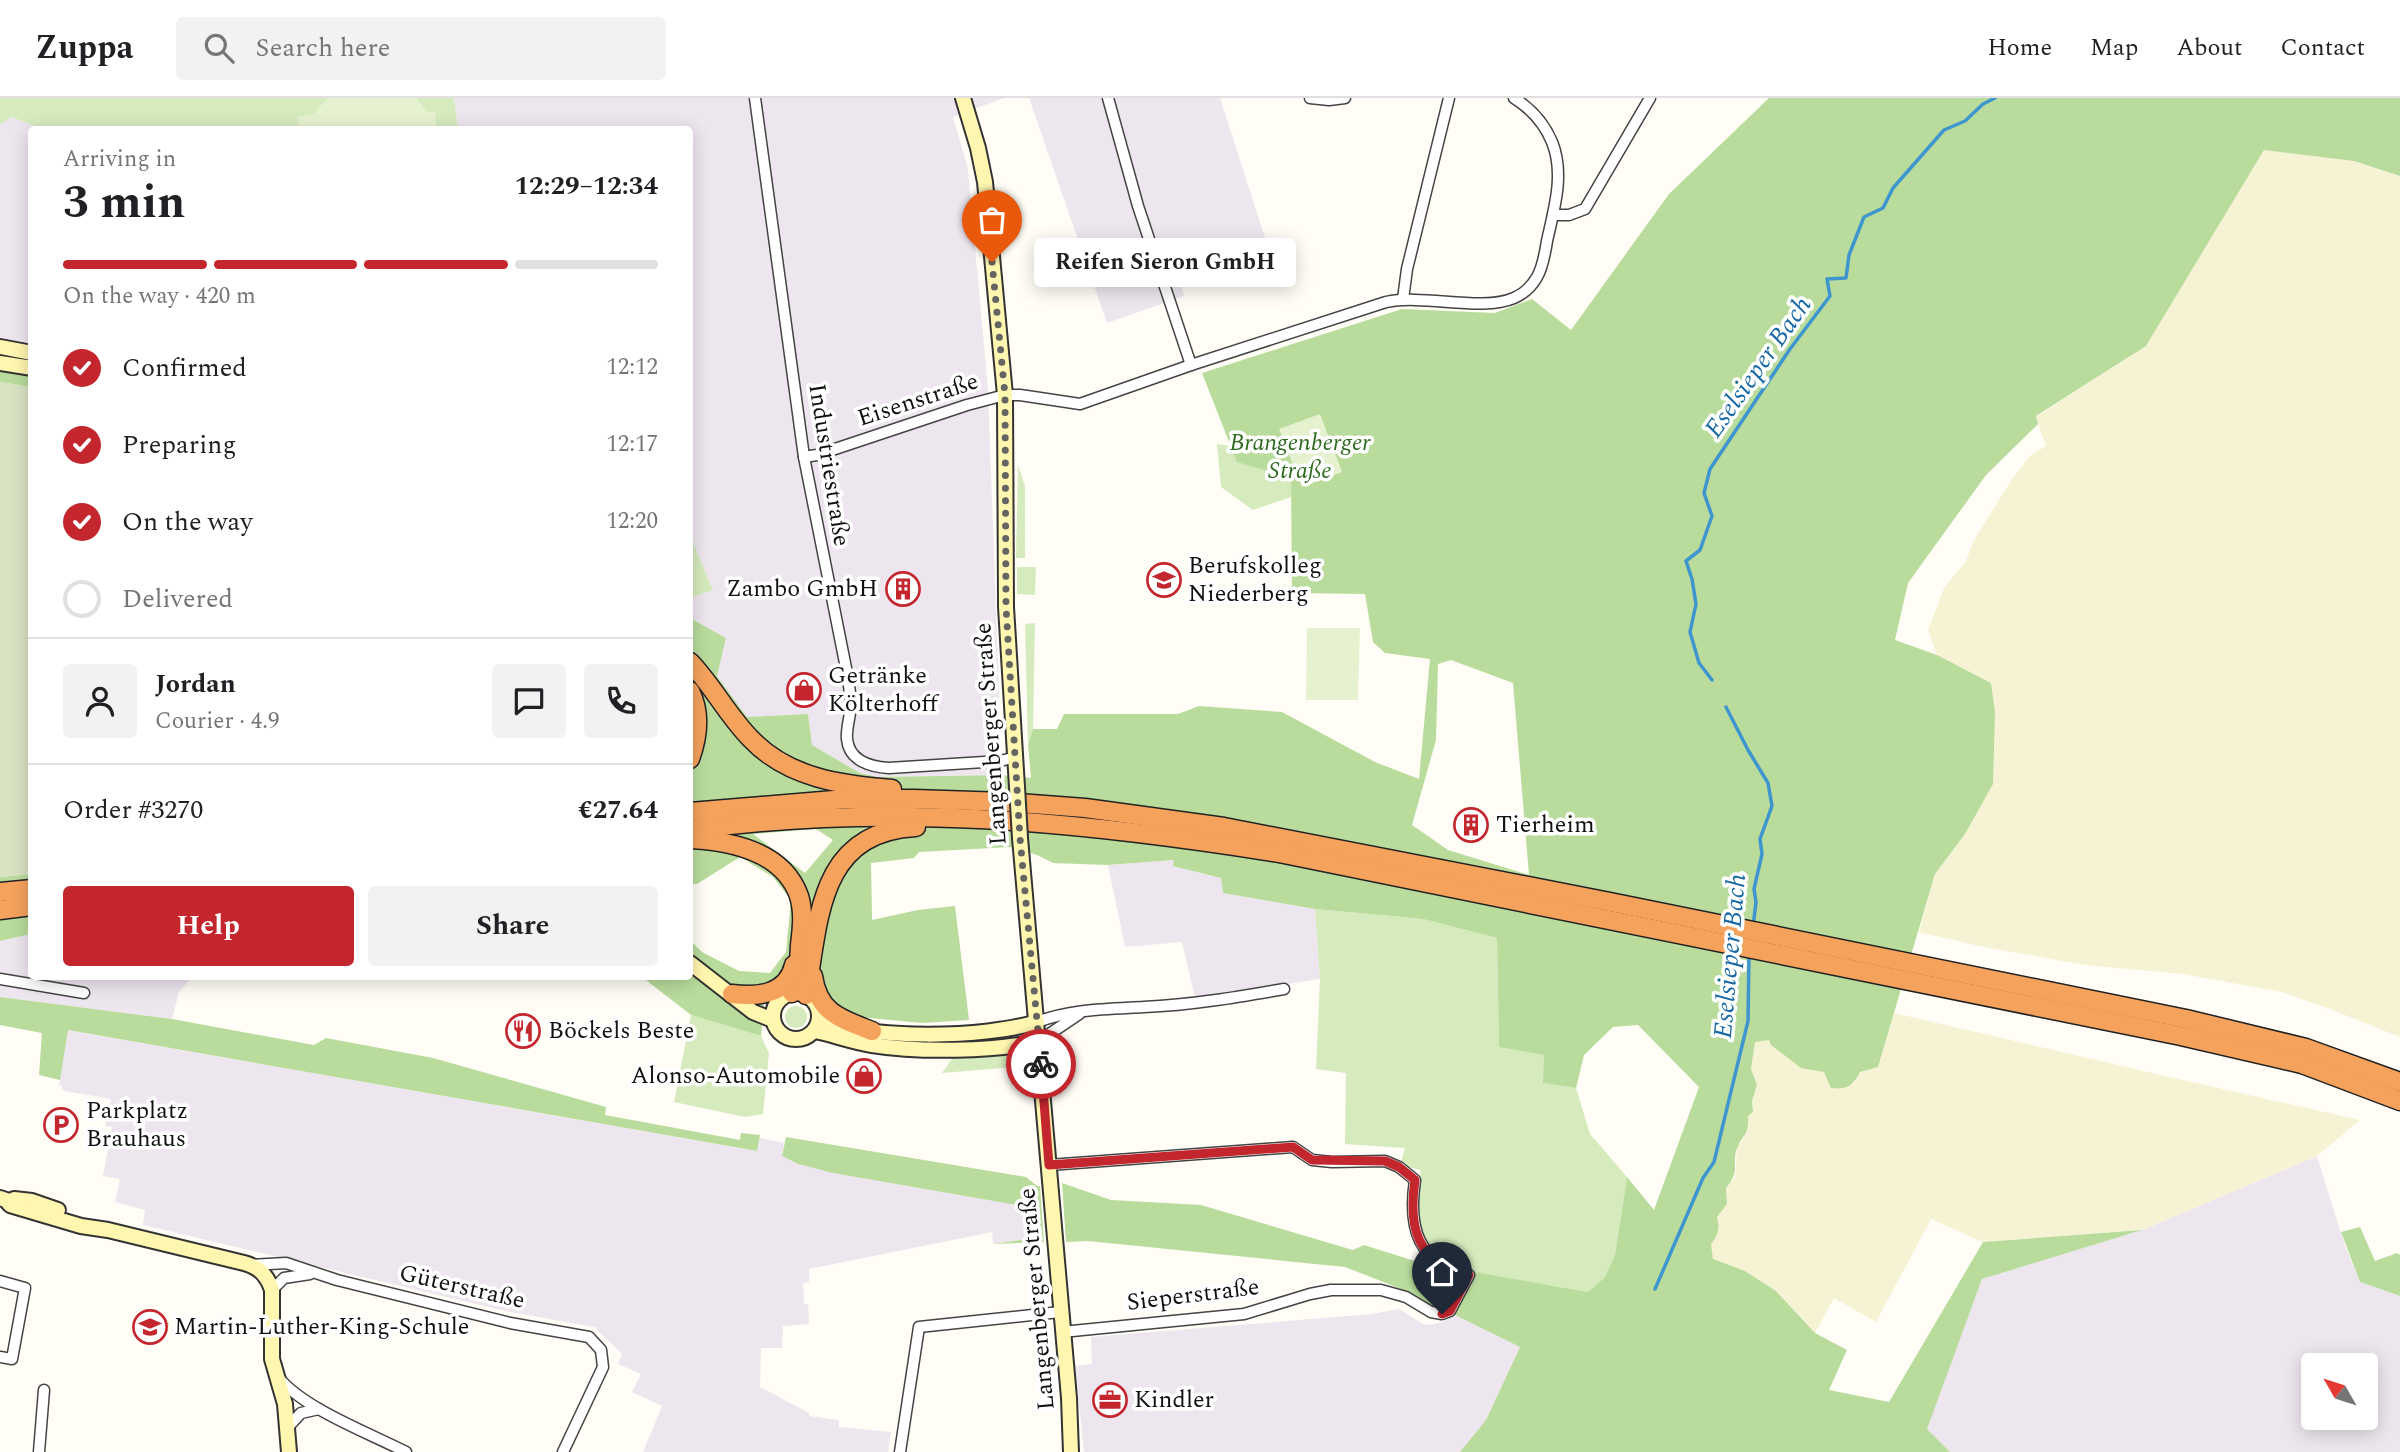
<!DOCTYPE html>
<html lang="en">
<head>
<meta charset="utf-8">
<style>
	:root { --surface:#fff; --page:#f2f2f2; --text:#202124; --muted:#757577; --line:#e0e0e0; --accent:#c4262e }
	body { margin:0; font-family:Spectral,serif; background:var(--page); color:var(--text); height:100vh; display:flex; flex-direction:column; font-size:26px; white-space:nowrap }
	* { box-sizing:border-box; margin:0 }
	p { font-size:23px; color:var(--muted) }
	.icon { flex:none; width:38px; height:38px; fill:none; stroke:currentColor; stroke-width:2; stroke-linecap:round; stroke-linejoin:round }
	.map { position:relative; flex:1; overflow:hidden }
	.drawer { position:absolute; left:28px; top:28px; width:665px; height:854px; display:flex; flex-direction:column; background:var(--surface); border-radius:7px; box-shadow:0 4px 18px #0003 }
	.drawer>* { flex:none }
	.needle { width:46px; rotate:309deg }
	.buttons { position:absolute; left:2301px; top:1255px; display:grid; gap:14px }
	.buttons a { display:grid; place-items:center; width:77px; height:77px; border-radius:7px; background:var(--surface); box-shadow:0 4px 18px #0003; font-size:35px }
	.pin { position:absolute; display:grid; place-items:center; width:60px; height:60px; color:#fff; margin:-72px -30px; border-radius:50% 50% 50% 0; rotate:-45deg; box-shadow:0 0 7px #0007 }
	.pin .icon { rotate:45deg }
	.courier { position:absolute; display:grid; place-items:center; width:70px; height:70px; margin:-35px; border:5px solid #c4262e; border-radius:50%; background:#fff; color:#222; box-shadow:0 2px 9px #0007 }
	.bubble { position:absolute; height:49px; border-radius:7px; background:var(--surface); box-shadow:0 4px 18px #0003; font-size:23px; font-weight:700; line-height:49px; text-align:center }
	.overview em { font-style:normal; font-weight:700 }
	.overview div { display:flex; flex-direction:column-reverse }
	.overview { display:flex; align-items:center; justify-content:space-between; height:119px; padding:0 35px }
	h1 { font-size:46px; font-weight:700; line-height:52px }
	.bar { display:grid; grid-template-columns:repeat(4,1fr); gap:10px 7px; align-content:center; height:84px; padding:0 35px }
	.bar i { height:9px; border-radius:5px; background:var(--line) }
	.bar .selected { background:var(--accent) }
	.bar p { grid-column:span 4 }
	.line { display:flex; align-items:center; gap:18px; padding:0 35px; border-top:2px solid var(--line) }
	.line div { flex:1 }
	.round { display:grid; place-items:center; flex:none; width:74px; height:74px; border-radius:7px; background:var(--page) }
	ol { padding:0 35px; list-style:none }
	li { display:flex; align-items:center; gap:21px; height:77px }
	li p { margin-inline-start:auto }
	li .icon { padding:7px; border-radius:50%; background:var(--accent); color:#fff; stroke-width:4 }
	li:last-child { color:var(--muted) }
	li i { width:38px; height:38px; border:4px solid var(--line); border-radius:50% }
	.button { display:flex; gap:14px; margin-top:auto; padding:14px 35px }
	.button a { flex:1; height:80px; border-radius:7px; background:var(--accent); color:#fff; font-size:28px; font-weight:700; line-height:80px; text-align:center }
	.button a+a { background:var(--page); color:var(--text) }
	header { display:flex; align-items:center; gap:42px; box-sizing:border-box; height:98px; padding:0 35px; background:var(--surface); border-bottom:2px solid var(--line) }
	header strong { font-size:33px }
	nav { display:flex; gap:38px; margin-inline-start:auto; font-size:24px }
	.search { width:490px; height:63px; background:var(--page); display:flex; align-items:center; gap:18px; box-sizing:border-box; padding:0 24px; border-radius:7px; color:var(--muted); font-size:26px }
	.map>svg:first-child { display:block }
	.industrial { fill:#eee6ef; fill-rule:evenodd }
	.farmland { fill:#f6f3d4 }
	.green { fill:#d5ebbd }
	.forest { fill:#b9dc9c; fill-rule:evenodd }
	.cemetery { fill:#d9e3c4 }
	.pitch { fill:#e6f2cf }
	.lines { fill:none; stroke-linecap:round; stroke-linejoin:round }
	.stream { stroke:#3f96cf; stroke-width:3.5 }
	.street-casing { stroke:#444; stroke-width:13 }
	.secondary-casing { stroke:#333; stroke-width:18 }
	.highway-casing { stroke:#222; stroke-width:21 }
	.street { stroke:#fff; stroke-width:10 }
	.secondary { stroke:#fff6b0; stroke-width:14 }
	.highway { stroke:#f5a25d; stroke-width:18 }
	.secondary-bridge-casing { stroke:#333; stroke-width:18; stroke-linecap:butt }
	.secondary-bridge { stroke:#fff6b0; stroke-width:14 }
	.done { stroke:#646461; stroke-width:7; stroke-dasharray:0 12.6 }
	.route { stroke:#c4262e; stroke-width:9 }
	.labels { text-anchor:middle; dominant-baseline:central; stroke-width:7; stroke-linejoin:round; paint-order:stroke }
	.street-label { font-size:24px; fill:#111; stroke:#fff }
	.park-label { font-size:24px; font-style:italic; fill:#2f6b1f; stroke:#fff }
	.poi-label { font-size:24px; fill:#111; stroke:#fff; text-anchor:start }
	.water-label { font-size:26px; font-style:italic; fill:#1768a6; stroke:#fff }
</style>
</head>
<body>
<header>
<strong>Zuppa</strong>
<div class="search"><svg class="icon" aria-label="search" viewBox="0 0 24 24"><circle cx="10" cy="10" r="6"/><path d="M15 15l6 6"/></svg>Search here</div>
<nav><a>Home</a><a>Map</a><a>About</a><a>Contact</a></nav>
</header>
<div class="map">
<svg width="2400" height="1354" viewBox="0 0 2400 1354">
	<rect width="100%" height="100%" fill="#fffdf5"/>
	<g class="industrial">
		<path d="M454,0H1004L953,19L968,71L988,292L1002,677L878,679L860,675L812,647L808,616L747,619L717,578L726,540L690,520V500L713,492L690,437V32L458,31Z"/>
		<path d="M1029,0H1220L1266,143L1178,176L1184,198L1107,225Z"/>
		<path d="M11,19L46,31L32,32L31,271L0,273V27Z"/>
		<path d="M1175,762L1174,768L1221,780L1223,795L1315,811L1320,881L1195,900L1182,844L1125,849L1108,767Z"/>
		<path d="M31,836L32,878L191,879L190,881L179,894L172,921L0,899V843Z"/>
		<path d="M67,932L756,1053L760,1040L784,1045L782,1058L798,1066L834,1075L1039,1111L1041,1139L993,1146L992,1134L809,1171V1184L803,1185L804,1206H808L809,1226L783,1228L782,1250H761L760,1289L809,1315V1318L839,1322V1329L891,1334L888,1354H643L662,1308L632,1294L641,1276L618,1266L622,1256L594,1229L510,1214L143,1127L145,1112L115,1104L120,1081L103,1078L112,1029L105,1028L111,1001L70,994L62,992V988L59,987Z"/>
		<path d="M2317,1058L2345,1148L2360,1184L2400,1198V1354H1950L1926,1331L1982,1181L2142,1132ZM2314,1267H2366V1320H2314Z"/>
		<path d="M1399,1211L1425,1227L1440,1225L1455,1217L1520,1249L1486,1322L1460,1354H1084L1075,1268L1092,1266L1091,1239L1372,1216Z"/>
	</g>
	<g class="farmland">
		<path d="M2264,52L2354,63L2400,78V939L2330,911L2282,894L2183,876L2085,867L1979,848L1919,834L1935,776L1965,736L1991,585L1937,557L1928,532L1944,490L1966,463L1974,442L2012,381L2030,358L2046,348L2036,319L2146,248Z"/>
		<path d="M1894,915L2165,978L2360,1022L2317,1058L2142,1132L1983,1144L1931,1121L1876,1224L1834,1200L1815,1235L1776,1193L1745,1173L1713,1162L1711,1146L1716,1140L1717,1119L1727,1106L1726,1090L1735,1080L1737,1049L1748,1034V1017L1753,1013L1752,1003L1757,987L1751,971L1755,944L1769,941L1824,974L1853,987L1860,974L1878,969Z"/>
	</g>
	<g class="green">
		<path d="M0,0H454L458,31L46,32L11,19L0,27Z"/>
		<path d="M1324,311L1291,399L1253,412L1221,389L1217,346L1231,348Z"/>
		<path d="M1018,367L1025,388V460H1016Z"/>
		<path d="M690,437L713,492L690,500Z"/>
		<path d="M1017,469H1036L1035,497L1017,496Z"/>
		<path d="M1035,525L1033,631L1028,647L1025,526Z"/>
		<path d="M1315,811L1423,821L1497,840L1499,948L1544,957V985L1576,990L1590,1036L1627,1079L1615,1157L1605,1179L1588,1194L1461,1172C1412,1147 1413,1122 1421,1072L1408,1069L1401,1064L1405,1050L1345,1046L1346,975L1316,971L1320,881Z"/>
		<circle cx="796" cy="919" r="11"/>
		<path d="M691,917L761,938L769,955L763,1016L745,1019L674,1004Z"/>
		<path d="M1013,956L1027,963V968L942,975L954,958Z"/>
		<path d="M157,1217H163L169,1225L168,1233L151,1226L149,1222Z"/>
	</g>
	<g class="forest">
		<path d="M1769,0H2400V78L2354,63L2264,52L2146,248L2036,318L2038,326L1986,377L1908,485L1895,542L1937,557L1991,585L1995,614L1993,686L1965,736L1935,776L1878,969L1860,974C1853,988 1847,992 1831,990L1824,974L1801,970L1771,947L1769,942L1755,944L1751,971L1757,987L1752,1003L1753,1014L1748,1018C1748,1041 1746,1031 1738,1048C1730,1065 1742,1072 1726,1090L1727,1106L1717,1119C1720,1130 1718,1138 1711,1146L1713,1161L1745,1173L1776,1193L1815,1235L1847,1252L1829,1292L1889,1304L1983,1144L2142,1132L1982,1181L1927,1331L1950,1354H1460L1486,1322L1520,1249L1455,1217L1436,1212L1404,1192L1345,1169L1088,1143L1066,1144L1062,1085L1111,1102L1201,1107L1353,1152L1364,1147L1421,1165L1471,1189L1475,1174L1588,1194L1605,1179L1615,1157L1627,1079L1654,1112L1699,989L1638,927L1613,929L1584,957L1576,990L1543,985L1544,957L1499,949L1497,840L1423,821L1315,811L1223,795L1221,780L1173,768L1174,762L1107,767L1053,765L1037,757L1010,749L919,754L914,760L871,765L872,822L918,812L955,808L969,922L922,925L848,918L832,905L766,890L761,938L691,917L642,879L690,878V842L702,854L739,873L770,875L786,854L791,802L773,779L740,759L697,786H690V520L726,540L717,578L747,619L808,616L812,647L860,675L878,679L1002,677L1031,680L1028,647L1033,631H1057L1064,616H1178L1199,608L1282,614L1375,664L1419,681L1430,561L1385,555L1373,544L1365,496L1292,495L1291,380L1237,364L1202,275L1402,211L1495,215L1532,201L1571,232L1669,96ZM1451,562L1513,585L1529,777L1448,752L1412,727L1436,642L1438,566ZM816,731L833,742L805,775L753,736Z"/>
		<path d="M0,273L31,278V289L0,284Z"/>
		<path d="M31,776V836L0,843V779Z"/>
		<path d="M0,899L172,921L314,947L326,940L433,960L606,1009L605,1017L740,1042L741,1035L760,1037L757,1053L68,932L60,982L39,977L42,935L0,927Z"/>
		<path d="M786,1039L1026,1079L1037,1088H1040L1044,1144L993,1146L1041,1139L1039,1111L833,1075L798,1066L782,1058Z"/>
		<path d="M2360,1129L2375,1163L2397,1155L2400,1157V1198L2360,1184L2341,1134Z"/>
	</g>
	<path class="cemetery" d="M0,284L32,289L31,776L0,779Z"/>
	<g class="pitch">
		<path d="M328,0H416L428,14H435L437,31H299L297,19L313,16Z"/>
		<path d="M1320,316L1342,374L1302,389L1279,331Z"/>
		<path d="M1307,530H1360L1358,602H1306Z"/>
	</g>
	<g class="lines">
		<g class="stream">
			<path d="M1712,582L1699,565L1690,534L1696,506L1692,481L1686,463L1700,452L1712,418L1704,395L1710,371L1790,251L1830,198L1827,181L1846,180L1849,157L1864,119L1883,110L1893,90L1944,32L1965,23L1983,6L1995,0"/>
			<path d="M1726,609L1748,652L1768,685L1772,708L1760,741L1762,756L1754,791L1756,804L1753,829"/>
			<path d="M1655,1191L1703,1080L1714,1064L1748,923L1749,857"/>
		</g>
		<g class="street-casing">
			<g id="street">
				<path d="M755,0L804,359L848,580C849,589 851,599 851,608C850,619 846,631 847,641C849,663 871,669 889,670L1000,663L1016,659"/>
				<path d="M1108,0L1138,108L1191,267"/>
				<path d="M1310,0L1329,2L1345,0"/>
				<path d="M1553,117H1569L1585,111L1650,0"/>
				<path d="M1403,201L1407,171L1449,0"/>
				<path d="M804,359L817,357L967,307L1005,297H1020L1080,306L1191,267L1386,204C1425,196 1482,214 1514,200C1523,196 1532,188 1537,179C1543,169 1545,155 1547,143C1554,111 1565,76 1552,44C1544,25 1530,10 1514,0"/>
				<path d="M0,881L84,895"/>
				<path d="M1037,924C1071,911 1108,911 1144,909C1191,907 1238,899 1284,891"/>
				<path d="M1039,943L1079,916"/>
				<path d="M1049,1067L1293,1049L1312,1062L1332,1064L1385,1063L1399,1069L1415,1082C1408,1130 1417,1164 1469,1177L1450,1213L1442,1216L1431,1214L1406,1199L1381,1192H1331L1310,1196L1244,1216L1062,1234"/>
				<path d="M252,1167L286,1165L337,1182L510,1225L589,1239L601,1252L603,1269L563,1354"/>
				<path d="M0,1183L25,1190L12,1261L0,1259"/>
				<path d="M272,1192L284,1180L310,1176"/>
				<path d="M278,1279C304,1311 369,1335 406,1354"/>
				<path d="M288,1329L301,1315L319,1311"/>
				<path d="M39,1354L44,1292"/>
				<path d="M900,1354L919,1229L1060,1214"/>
			</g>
		</g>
		<g class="secondary-casing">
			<g id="secondary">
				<path d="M963,0L978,50L985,84L1005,297L1006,509L1017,689"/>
				<path d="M0,249L32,255"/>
				<path d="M0,265L32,270"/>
				<path d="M1020,740L1069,1300L1071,1354"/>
				<path d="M690,865L753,914L773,922"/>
				<circle cx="796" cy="918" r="23"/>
				<path d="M819,920C869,943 985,940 1037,924"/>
				<path d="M815,933C834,937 853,944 872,947C916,954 996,954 1039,943"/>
				<path d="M0,1100L6,1102L10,1107L81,1128L108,1132L244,1165C259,1169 267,1177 272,1192V1261L285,1306L289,1354"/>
				<path d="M14,1101L32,1103L58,1112"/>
			</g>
		</g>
		<g class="highway-casing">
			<g id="highway">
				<path d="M690,564C713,588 728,618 751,641C788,680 841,687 892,691"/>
				<path d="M690,593C701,615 698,639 690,661"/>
				<path d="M690,714L846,701H914L1005,704L1085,710L1224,729L1610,804L2186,921L2306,950L2400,984"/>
				<path d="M690,732C887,704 1084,724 1279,755L2181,938L2302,966L2400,1003"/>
				<path d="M690,741C731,743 783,753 799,798C804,814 802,831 800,847C799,864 799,880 792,895"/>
				<path d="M0,794L32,791"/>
				<path d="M0,812L32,808"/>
				<path d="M813,878C818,915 841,921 872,933"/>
				<path d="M732,896C757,899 787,897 794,867"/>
				<path d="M806,897C819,822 818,734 916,729"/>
			</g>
		</g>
		<use href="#street" class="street"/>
		<use href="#secondary" class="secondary"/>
		<use href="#highway" class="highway"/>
		<g class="secondary-bridge-casing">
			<path id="secondary-bridge" d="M1017,689L1020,740"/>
		</g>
		<use href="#secondary-bridge" class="secondary-bridge"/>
	</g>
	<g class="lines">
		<path class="done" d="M992,164L1005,297L1006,509L1020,740L1041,966"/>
		<path class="route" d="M1041,966L1049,1067L1293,1049L1312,1062L1385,1063L1399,1069L1415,1082C1408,1130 1416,1163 1469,1177L1450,1213L1442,1216"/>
	</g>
	<defs>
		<g id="school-ring" transform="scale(1.75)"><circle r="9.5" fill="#fff" stroke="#c4262e" stroke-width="1.5"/><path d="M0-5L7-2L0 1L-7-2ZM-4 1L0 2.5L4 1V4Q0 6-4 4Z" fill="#c4262e"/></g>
		<g id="building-ring" transform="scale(1.75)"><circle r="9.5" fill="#fff" stroke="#c4262e" stroke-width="1.5"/><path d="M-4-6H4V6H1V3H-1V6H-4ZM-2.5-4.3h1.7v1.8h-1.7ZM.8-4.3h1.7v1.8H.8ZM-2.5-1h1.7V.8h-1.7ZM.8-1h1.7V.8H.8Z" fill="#c4262e"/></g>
		<g id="shop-ring" transform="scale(1.75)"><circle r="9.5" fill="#fff" stroke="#c4262e" stroke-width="1.5"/><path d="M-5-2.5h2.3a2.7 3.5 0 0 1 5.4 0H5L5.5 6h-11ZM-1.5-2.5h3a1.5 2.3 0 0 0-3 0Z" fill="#c4262e"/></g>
		<g id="restaurant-ring" transform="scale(1.75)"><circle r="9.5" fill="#fff" stroke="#c4262e" stroke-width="1.5"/><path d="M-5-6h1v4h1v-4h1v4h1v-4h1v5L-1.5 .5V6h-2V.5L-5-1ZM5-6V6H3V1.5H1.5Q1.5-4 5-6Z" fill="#c4262e"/></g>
		<g id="parking-ring" transform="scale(1.75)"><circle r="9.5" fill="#fff" stroke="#c4262e" stroke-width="1.5"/><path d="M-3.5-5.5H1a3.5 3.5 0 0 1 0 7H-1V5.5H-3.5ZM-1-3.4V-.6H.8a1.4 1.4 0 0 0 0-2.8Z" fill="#c4262e"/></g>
		<g id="office-ring" transform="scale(1.75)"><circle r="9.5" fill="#fff" stroke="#c4262e" stroke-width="1.5"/><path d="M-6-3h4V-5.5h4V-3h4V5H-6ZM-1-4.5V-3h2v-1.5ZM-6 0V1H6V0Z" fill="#c4262e"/></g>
	</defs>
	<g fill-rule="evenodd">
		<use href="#school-ring" x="1164" y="482"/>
		<use href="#building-ring" x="903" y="491"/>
		<use href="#shop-ring" x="804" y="592"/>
		<use href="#building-ring" x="1471" y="727"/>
		<use href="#restaurant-ring" x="523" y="933"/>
		<use href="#shop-ring" x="864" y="978"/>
		<use href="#parking-ring" x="61" y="1027"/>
		<use href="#school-ring" x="150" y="1229"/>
		<use href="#office-ring" x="1110" y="1302"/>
	</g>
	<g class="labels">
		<g class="street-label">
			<text transform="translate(918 302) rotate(-18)">Eisenstraße</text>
			<text transform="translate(829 367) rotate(81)">Industriestraße</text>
			<text transform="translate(991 636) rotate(-94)">Langenberger Straße</text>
			<text transform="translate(462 1189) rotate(13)">Güterstraße</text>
			<text transform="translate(1193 1197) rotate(-7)">Sieperstraße</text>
			<text transform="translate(1037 1201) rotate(-95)">Langenberger Straße</text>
		</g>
		<g class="park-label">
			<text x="1300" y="345">Brangenberger<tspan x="1300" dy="28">Straße</tspan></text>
		</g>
		<g class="poi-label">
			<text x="1188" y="468">Berufskolleg<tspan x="1188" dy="28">Niederberg</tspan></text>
			<text x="878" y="491" text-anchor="end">Zambo GmbH</text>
			<text x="828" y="578">Getränke<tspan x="828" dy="28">Költerhoff</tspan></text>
			<text x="1496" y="727">Tierheim</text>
			<text x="548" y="933">Böckels Beste</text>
			<text x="840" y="978" text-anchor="end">Alonso-Automobile</text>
			<text x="86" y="1013">Parkplatz<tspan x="86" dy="28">Brauhaus</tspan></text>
			<text x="174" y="1229">Martin-Luther-King-Schule</text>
			<text x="1134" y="1302">Kindler</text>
		</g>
		<g class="water-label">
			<text transform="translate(1758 269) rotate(-55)">Eselsieper Bach</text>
			<text transform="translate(1730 858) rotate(-85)">Eselsieper Bach</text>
		</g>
	</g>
</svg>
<div class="buttons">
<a><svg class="needle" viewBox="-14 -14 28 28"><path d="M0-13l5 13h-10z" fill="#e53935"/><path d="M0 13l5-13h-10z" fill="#757577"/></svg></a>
</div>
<div class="pin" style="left:992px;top:164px;background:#ea580c"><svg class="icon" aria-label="bag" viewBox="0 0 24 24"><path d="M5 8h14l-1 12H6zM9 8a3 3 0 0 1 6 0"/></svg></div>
<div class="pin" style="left:1442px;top:1216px;background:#1f2937"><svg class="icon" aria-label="home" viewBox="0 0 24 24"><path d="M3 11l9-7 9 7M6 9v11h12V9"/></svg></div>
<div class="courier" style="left:1041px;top:966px"><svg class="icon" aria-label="bike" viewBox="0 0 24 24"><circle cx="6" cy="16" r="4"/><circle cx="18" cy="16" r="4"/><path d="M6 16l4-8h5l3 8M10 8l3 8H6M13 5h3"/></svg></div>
<div class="bubble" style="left:1034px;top:140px;width:262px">Reifen Sieron GmbH</div>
<section class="drawer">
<div class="overview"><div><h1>3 min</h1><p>Arriving in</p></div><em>12:29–12:34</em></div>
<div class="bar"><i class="selected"></i><i class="selected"></i><i class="selected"></i><i></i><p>On the way · 420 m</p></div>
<ol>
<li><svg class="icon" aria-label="check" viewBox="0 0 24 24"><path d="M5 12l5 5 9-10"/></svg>Confirmed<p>12:12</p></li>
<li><svg class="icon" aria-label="check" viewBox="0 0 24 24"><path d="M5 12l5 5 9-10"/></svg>Preparing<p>12:17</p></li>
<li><svg class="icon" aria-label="check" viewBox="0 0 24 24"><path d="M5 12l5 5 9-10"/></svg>On the way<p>12:20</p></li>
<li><i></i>Delivered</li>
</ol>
<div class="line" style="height:126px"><a class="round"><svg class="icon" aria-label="person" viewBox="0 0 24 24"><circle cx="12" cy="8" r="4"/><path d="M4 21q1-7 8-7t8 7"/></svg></a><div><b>Jordan</b><p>Courier · 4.9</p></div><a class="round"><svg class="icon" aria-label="chat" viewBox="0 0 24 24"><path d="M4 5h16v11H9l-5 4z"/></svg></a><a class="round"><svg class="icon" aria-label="phone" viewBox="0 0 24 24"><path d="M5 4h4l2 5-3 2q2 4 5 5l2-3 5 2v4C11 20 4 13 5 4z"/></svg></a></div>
<div class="line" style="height:91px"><div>Order #3270</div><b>€27.64</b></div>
<div class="button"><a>Help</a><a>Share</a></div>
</section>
</div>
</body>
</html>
